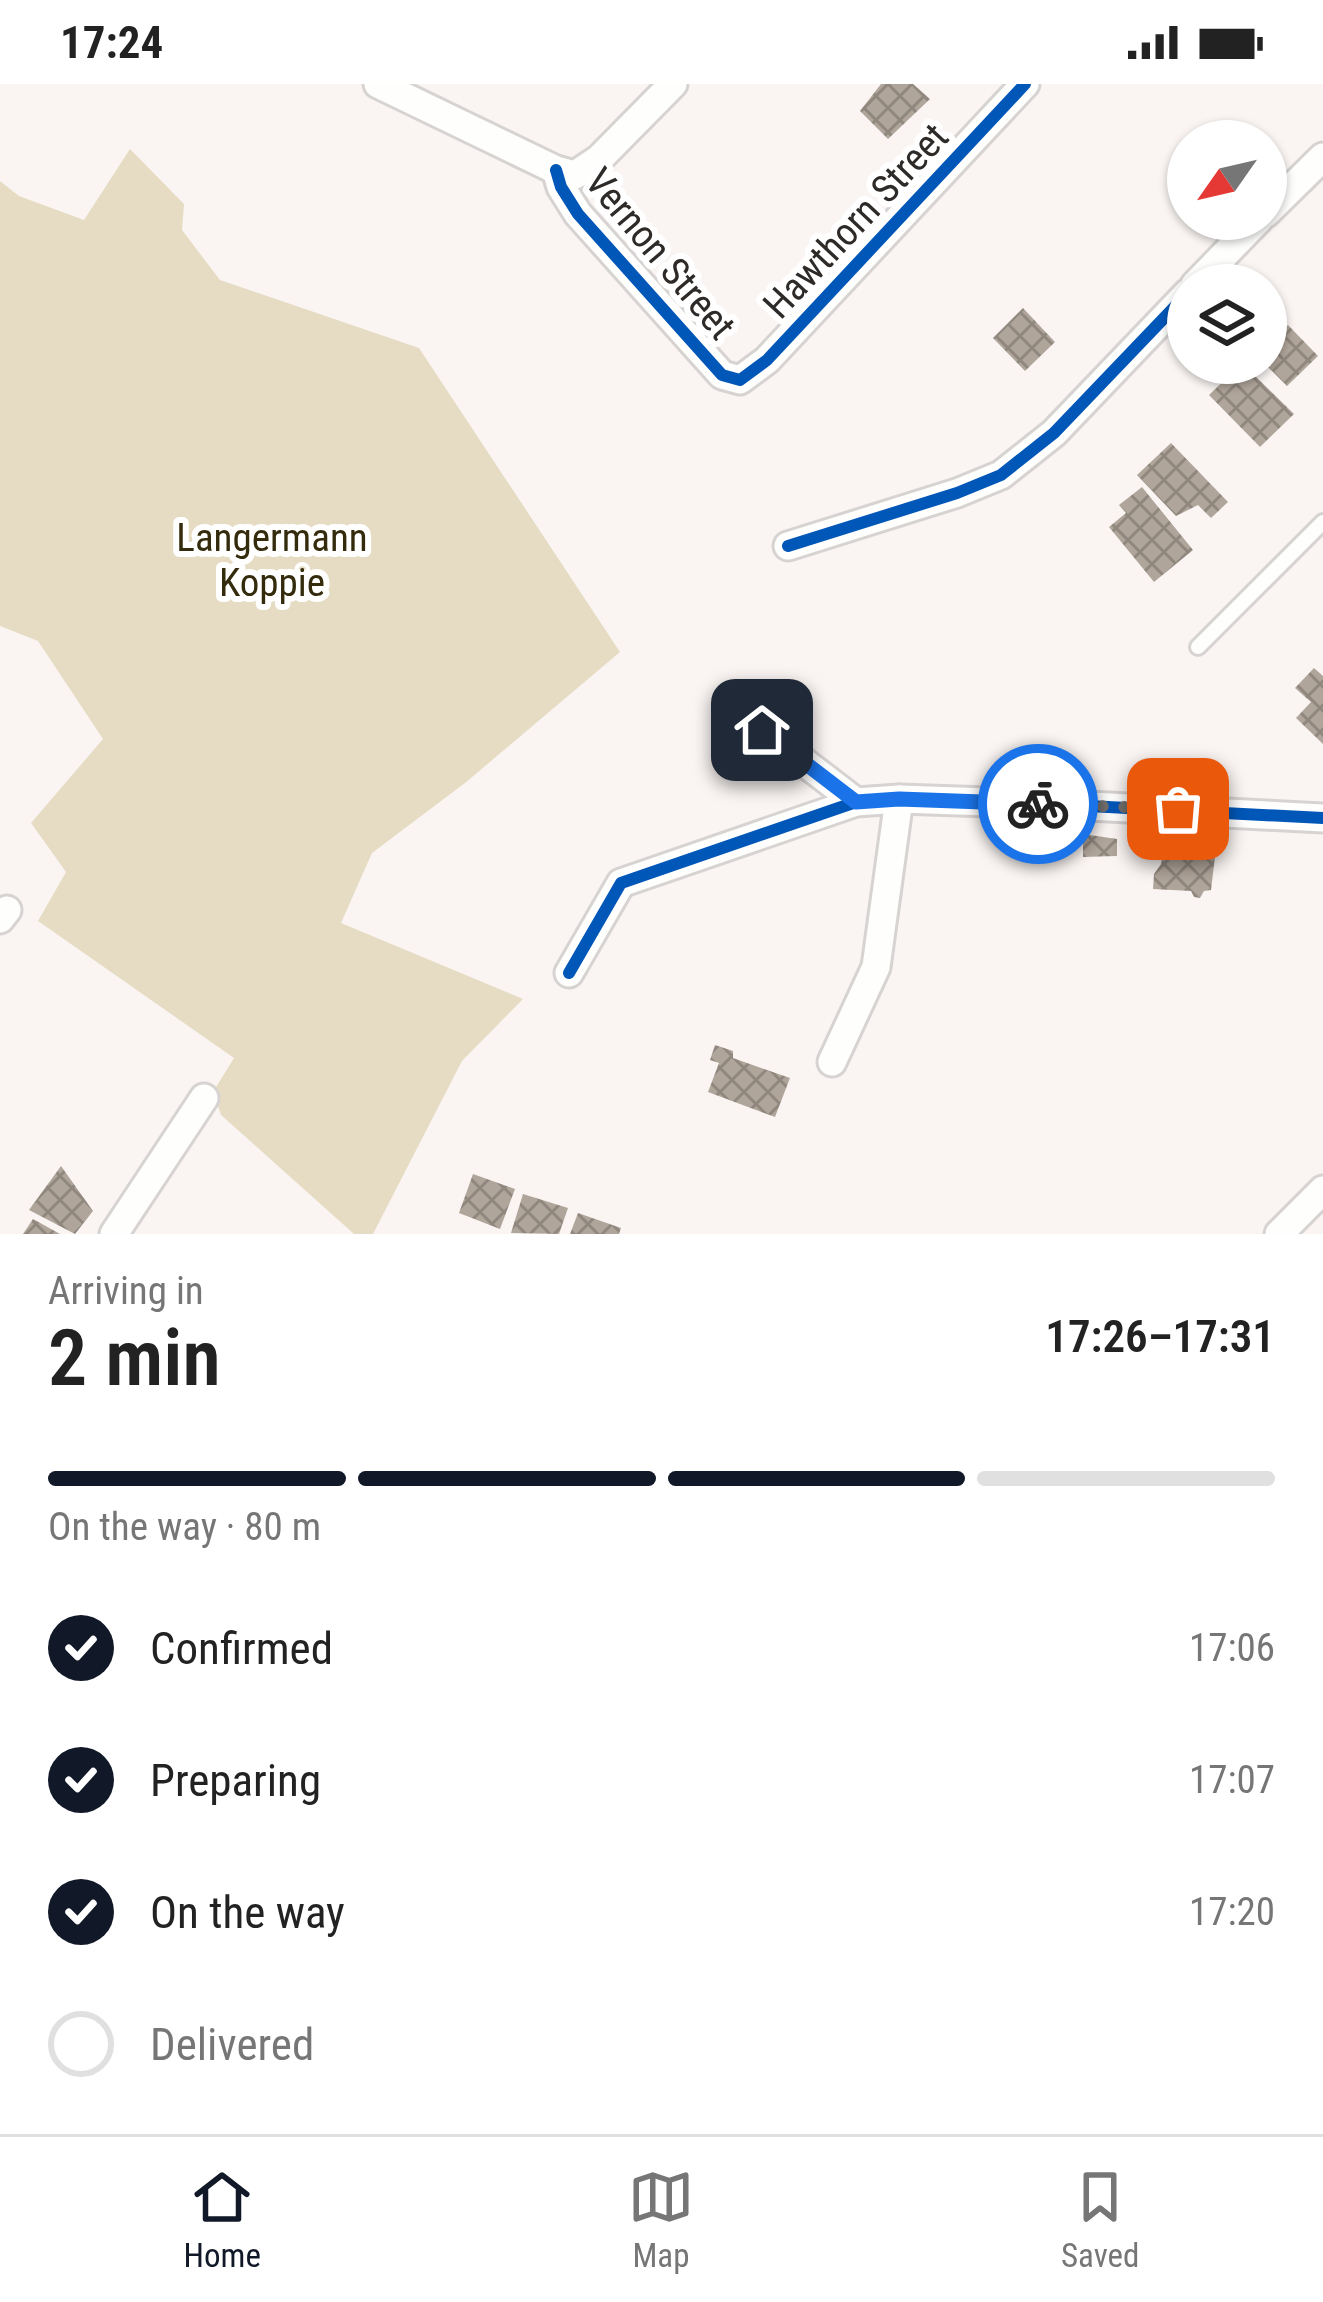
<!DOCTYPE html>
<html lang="en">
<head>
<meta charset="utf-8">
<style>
	:root { --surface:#fff; --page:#f6f6f6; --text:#222; --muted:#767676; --line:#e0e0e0; --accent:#111827 }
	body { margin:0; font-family:"Roboto Condensed",sans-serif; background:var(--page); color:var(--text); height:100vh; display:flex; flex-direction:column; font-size:45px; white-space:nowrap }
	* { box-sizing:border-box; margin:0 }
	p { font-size:39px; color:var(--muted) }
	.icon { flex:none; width:66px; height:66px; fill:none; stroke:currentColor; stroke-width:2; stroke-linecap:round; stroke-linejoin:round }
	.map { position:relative; height:1150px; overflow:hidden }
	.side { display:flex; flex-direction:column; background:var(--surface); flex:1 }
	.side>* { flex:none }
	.needle { width:78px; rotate:236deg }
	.controls { position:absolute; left:1167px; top:36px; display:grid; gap:24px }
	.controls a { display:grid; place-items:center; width:120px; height:120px; border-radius:50%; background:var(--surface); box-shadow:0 3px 9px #0004; font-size:60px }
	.pin { position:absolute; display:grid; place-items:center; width:102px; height:102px; color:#fff; margin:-51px; border-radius:24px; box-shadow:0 6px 18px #0006 }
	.courier { position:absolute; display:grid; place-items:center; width:120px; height:120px; margin:-60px; border:9px solid #1a73e8; border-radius:50%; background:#fff; color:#222; box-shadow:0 3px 15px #0007 }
	.summary em { font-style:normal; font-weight:600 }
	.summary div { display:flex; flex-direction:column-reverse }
	.summary { display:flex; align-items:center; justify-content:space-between; height:204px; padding:0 48px }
	h1 { font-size:78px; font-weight:600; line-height:90px }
	.bar { display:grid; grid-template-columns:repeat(4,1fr); gap:18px 12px; align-content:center; height:144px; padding:0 48px }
	.bar i { height:15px; border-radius:9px; background:var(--line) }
	.bar .active { background:var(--accent) }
	.bar p { grid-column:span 4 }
	ol { padding:0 48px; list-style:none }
	li { display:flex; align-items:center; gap:36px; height:132px }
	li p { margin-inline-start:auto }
	li .icon { padding:12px; border-radius:50%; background:var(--accent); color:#fff; stroke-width:4 }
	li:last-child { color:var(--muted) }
	li i { width:66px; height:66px; border:6px solid var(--line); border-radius:50% }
	.status { display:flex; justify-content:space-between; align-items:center; height:84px; padding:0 60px; background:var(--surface); direction:ltr }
	.status svg { height:33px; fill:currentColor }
	.tabs { display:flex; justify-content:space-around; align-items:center; height:168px; border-top:3px solid var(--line); background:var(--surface); font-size:33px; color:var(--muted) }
	.tabs a { display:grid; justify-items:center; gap:6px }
	.tabs .active { color:var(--accent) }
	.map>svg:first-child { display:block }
	.green { fill:#e6dcc3 }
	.building { fill:url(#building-cross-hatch) }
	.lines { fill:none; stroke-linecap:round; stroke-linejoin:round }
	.lane-casing { stroke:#d7d3d2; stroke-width:20 }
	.street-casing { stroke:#d7d3d2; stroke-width:33 }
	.lane { stroke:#fefefd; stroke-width:14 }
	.street { stroke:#fefefd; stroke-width:27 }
	.cycleway-casing { stroke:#fff; stroke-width:20 }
	.cycleway { stroke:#0057b8; stroke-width:12 }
	.done { stroke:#75716f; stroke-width:12; stroke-dasharray:0 21.6 }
	.route { stroke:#1a73e8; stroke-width:15 }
	.labels { text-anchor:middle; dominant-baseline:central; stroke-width:12; stroke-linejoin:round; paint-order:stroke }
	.street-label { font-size:39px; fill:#2d2a28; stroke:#fff }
	.park-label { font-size:39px; fill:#342b0d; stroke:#fff }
</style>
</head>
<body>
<div class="status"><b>17:24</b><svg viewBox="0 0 49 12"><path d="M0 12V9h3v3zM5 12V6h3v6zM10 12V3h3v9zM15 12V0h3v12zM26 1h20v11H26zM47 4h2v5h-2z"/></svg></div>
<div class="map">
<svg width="1323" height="1150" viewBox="0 0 1323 1150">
	<defs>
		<pattern id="building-cross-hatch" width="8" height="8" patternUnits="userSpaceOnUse" patternTransform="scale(3)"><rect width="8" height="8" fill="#b0a59a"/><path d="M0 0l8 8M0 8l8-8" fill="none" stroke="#90877e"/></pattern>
	</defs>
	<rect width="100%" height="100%" fill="#faf5f3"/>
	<path class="green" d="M130,65L184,120L182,146L220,196L419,264L620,568L465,699L372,769L341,839L523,915L462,977L373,1150H354L221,1031L213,1008L234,974L38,837L66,788L31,739L103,655L38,557L0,542V97L19,112L84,136Z"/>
	<g class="building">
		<path d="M881,0H913L930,15L888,55L860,27Z"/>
		<path d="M1023,224L1055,258L1025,287L993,254Z"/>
		<path d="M1288,241L1318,272L1287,302L1266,281V263Z"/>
		<path d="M1242,279L1294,330L1260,363L1209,311Z"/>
		<path d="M1171,359L1228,418L1211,434L1198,421L1176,432L1137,391Z"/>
		<path d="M1142,403L1193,466L1154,498L1109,443L1126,429L1119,421Z"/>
		<path d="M1314,584L1323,592V660L1296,634L1311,618L1295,604Z"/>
		<path d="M1083,750L1117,755V772L1083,773Z"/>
		<path d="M1165,761L1216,764L1211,806L1204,807L1200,814L1194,813L1191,807L1153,805L1154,790L1161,780Z"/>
		<path d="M715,961L733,967V974L790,994L775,1033L708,1008L719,979L710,976Z"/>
		<path d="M61,1082L93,1127L75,1150L29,1126Z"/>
		<path d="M473,1090L515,1105L500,1145L459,1129Z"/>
		<path d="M523,1110L568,1124L559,1150L511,1149Z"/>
		<path d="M578,1129L621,1144L619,1150H570Z"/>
		<path d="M33,1135L60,1150H23Z"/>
	</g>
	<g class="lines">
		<g class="lane-casing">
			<path id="lane" d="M1198,563L1323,438"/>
		</g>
		<g class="street-casing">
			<g id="street">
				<path d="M378,0L556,86L575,91L599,75L673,0"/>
				<path d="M556,86L561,103L578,130L722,291L740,296L767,276L1025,0"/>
				<path d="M1266,129L1323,73"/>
				<path d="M1195,201L1259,135"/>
				<path d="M788,462L957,409L1001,391L1054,349L1188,209"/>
				<path d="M762,646L856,718"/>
				<path d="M0,835L7,826"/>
				<path d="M569,889L621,799L856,718L899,715L1050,720L1323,734"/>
				<path d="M832,978L876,883L899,715"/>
				<path d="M114,1150L204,1014"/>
				<path d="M1279,1150L1323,1106"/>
			</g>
		</g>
		<use href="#lane" class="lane"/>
		<use href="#street" class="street"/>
		<g class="cycleway-casing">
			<g id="cycleway">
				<path d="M556,86L561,103L578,130L722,291L740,296L767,276L1025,0"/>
				<path d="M788,462L957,409L1001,391L1054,349L1188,209"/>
				<path d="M569,889L621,799L856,718L899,715L1050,720L1323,734"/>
			</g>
		</g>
		<use href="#cycleway" class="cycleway"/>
	</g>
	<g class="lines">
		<path class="done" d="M1038,720L1178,725"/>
		<path class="route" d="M762,646L856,718L899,715L1038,720"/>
	</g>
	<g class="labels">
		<g class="street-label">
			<text transform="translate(856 137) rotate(-47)">Hawthorn Street</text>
			<text transform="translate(660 170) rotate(50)">Vernon Street</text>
		</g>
		<g class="park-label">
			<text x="272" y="454">Langermann<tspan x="272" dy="45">Koppie</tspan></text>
		</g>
	</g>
</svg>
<div class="controls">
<a><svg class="needle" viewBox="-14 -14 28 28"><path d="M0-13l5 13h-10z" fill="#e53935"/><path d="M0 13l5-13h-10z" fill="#767676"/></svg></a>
<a><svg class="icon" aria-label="layers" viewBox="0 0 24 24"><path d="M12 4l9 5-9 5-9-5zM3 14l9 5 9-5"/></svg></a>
</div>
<div class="pin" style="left:1178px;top:725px;background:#ea580c"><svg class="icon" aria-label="bag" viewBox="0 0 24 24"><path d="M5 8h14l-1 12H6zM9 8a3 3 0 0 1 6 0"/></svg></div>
<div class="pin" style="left:762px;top:646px;background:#1f2937"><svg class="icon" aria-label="home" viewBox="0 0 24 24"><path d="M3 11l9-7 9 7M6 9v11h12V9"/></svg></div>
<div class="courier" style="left:1038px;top:720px"><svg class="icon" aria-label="bike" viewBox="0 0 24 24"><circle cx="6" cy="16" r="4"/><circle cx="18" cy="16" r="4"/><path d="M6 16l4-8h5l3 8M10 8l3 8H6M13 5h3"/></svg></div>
</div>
<section class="side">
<div class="summary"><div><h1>2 min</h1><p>Arriving in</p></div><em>17:26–17:31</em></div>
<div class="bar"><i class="active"></i><i class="active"></i><i class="active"></i><i></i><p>On the way · 80 m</p></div>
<ol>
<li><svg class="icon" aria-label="check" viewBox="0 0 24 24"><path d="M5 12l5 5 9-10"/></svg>Confirmed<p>17:06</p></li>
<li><svg class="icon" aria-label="check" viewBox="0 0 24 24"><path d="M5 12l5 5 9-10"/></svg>Preparing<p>17:07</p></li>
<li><svg class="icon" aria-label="check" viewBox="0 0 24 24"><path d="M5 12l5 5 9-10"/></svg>On the way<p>17:20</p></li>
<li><i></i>Delivered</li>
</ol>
</section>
<nav class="tabs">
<a class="active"><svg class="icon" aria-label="home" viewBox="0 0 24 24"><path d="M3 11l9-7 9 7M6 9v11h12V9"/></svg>Home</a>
<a><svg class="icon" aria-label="map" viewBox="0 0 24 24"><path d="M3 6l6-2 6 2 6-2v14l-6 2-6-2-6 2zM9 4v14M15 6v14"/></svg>Map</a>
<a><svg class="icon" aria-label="saved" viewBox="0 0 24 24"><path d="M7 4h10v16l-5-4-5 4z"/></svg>Saved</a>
</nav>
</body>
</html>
